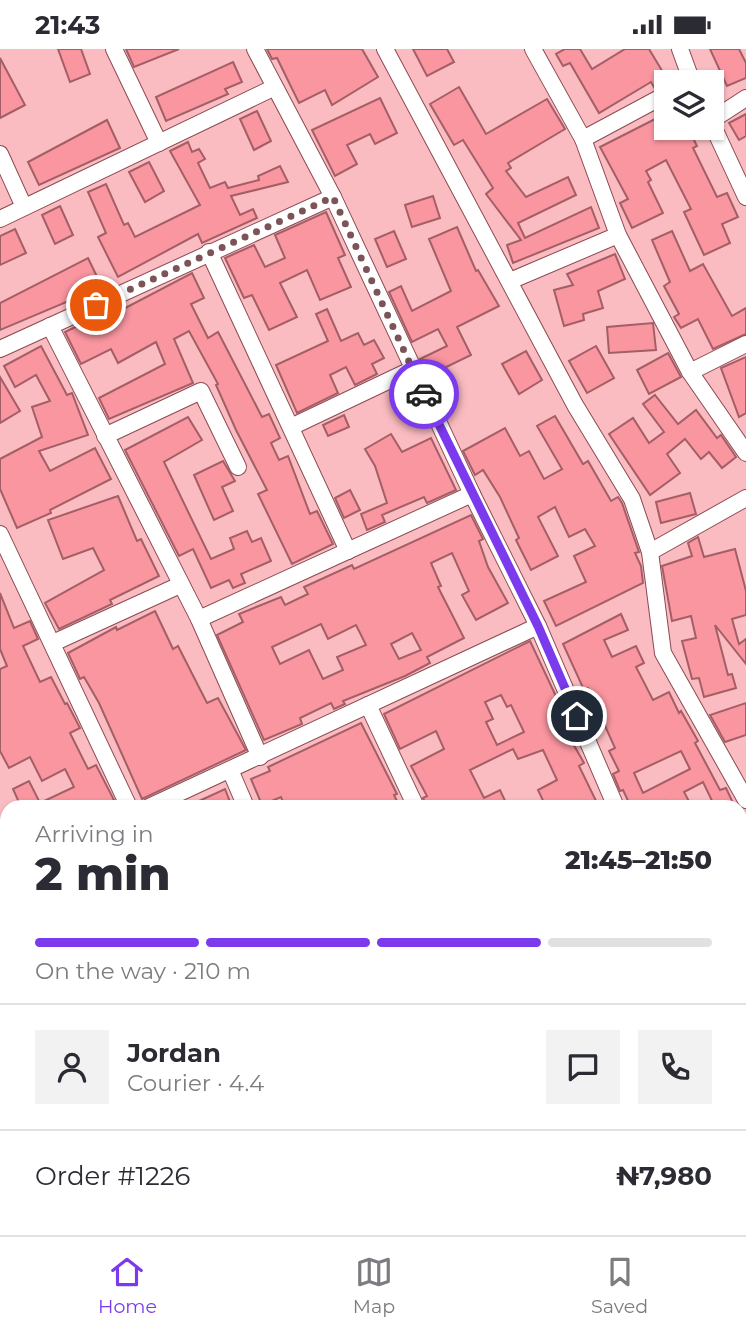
<!DOCTYPE html>
<html lang="en">
<head>
<meta charset="utf-8">
<style>
	:root { --surface:#fff; --page:#f2f2f3; --text:#2b2b33; --muted:#7c7c81; --line:#e1e1e2; --accent:#7c3aed }
	body { margin:0; font-family:Montserrat,sans-serif; background:var(--page); color:var(--text); height:100vh; display:flex; flex-direction:column; font-size:26px; white-space:nowrap }
	* { box-sizing:border-box; margin:0 }
	p { font-size:23px; color:var(--muted) }
	.icon { flex:none; width:38px; height:38px; fill:none; stroke:currentColor; stroke-width:2; stroke-linecap:round; stroke-linejoin:round }
	.map { position:relative; flex:1; overflow:hidden }
	.panel { position:absolute; left:0px; top:751px; width:747px; height:436px; display:flex; flex-direction:column; background:var(--surface); border-radius:21px 21px 0 0; box-shadow:0 2px 5px #0004 }
	.panel>* { flex:none }
	.tools { position:absolute; left:654px; top:21px; display:grid; gap:14px }
	.tools a { display:grid; place-items:center; width:70px; height:70px; border-radius:0px; background:var(--surface); box-shadow:0 2px 5px #0004; font-size:35px }
	.pin { position:absolute; display:grid; place-items:center; width:60px; height:60px; color:#fff; margin:-30px; border:4px solid #fff; border-radius:50%; box-shadow:0 2px 7px #0007 }
	.courier { position:absolute; display:grid; place-items:center; width:70px; height:70px; margin:-35px; border:5px solid #7c3aed; border-radius:50%; background:#fff; color:#222; box-shadow:0 2px 9px #0007 }
	.overview em { font-style:normal; font-weight:800 }
	.overview div { display:flex; flex-direction:column-reverse }
	.overview { display:flex; align-items:center; justify-content:space-between; height:119px; padding:0 35px }
	h1 { font-size:46px; font-weight:800; line-height:52px }
	.bar { display:grid; grid-template-columns:repeat(4,1fr); gap:10px 7px; align-content:center; height:84px; padding:0 35px }
	.bar i { height:9px; border-radius:5px; background:var(--line) }
	.bar .selected { background:var(--accent) }
	.bar p { grid-column:span 4 }
	.line { display:flex; align-items:center; gap:18px; padding:0 35px; border-top:2px solid var(--line) }
	.line div { flex:1 }
	.round { display:grid; place-items:center; flex:none; width:74px; height:74px; border-radius:0px; background:var(--page) }
	.status { display:flex; justify-content:space-between; align-items:center; height:49px; padding:0 35px; background:var(--surface); direction:ltr }
	.status svg { height:19px; fill:currentColor }
	.tabs { display:flex; justify-content:space-around; align-items:center; height:98px; border-top:2px solid var(--line); background:var(--surface); font-size:19px; color:var(--muted) }
	.tabs a { display:grid; justify-items:center; gap:4px }
	.tabs .selected { color:var(--accent) }
	.map>svg:first-child { display:block }
	.building { fill:#fa96a0; stroke:#a45e66; stroke-width:2; fill-rule:evenodd }
	.lines { fill:none; stroke-linecap:round; stroke-linejoin:round }
	.minor-casing { stroke:#8d4951; stroke-width:18 }
	.minor { stroke:#fff; stroke-width:16 }
	.done { stroke:#7c5356; stroke-width:7; stroke-dasharray:0 12.6 }
	.route { stroke:#7c3aed; stroke-width:9 }
</style>
</head>
<body>
<div class="status"><b>21:43</b><svg viewBox="0 0 49 12"><path d="M0 12V9h3v3zM5 12V6h3v6zM10 12V3h3v9zM15 12V0h3v12zM26 1h20v11H26zM47 4h2v5h-2z"/></svg></div>
<div class="map">
<svg width="746" height="1186" viewBox="0 0 746 1186">
	<rect width="100%" height="100%" fill="#fbbcc1"/>
	<g class="building">
		<path d="M58,0H81L90,25L70,33Z"/>
		<path d="M126,0H179L134,18Z"/>
		<path d="M267,0H362L378,28L332,56L325,41L299,54L277,9L272,10Z"/>
		<path d="M413,0H447L454,13L427,27Z"/>
		<path d="M565,0H580L592,20L625,0H649L667,30L654,38L651,33L599,64L570,14L563,17L556,5Z"/>
		<path d="M710,0H739L746,14V29L727,37Z"/>
		<path d="M0,9L25,56L0,69Z"/>
		<path d="M233,13L242,33L225,40L228,45L166,72L156,48Z"/>
		<path d="M459,38L486,85L547,50L565,80L508,114L511,119L506,122L526,148L568,128L576,146L518,174L525,189L591,158L599,179L513,214L507,196L521,191L486,145L493,139L463,91L454,96L430,55Z"/>
		<path d="M380,49L397,84L375,95L370,85L347,96L357,115L335,127L312,81Z"/>
		<path d="M257,62L271,92L254,101L240,70Z"/>
		<path d="M667,64V79H688L697,97L693,99L717,148L727,144L738,168L722,175L730,194L704,206L684,163L691,160L666,111L646,122L651,131L648,133L663,164L632,179L620,154L628,150L600,98Z"/>
		<path d="M746,65V87L739,91L729,74Z"/>
		<path d="M107,71L120,99L39,136L28,113Z"/>
		<path d="M188,93L192,103L199,100L205,110L198,114L210,139L225,133L228,139L259,131L258,127L280,117L288,133L231,147L240,166L253,160L257,169L202,194L198,185L118,228L98,188L106,184L88,143L106,135L124,176L128,174L135,188L200,156L170,102Z"/>
		<path d="M149,113L164,142L145,153L129,123Z"/>
		<path d="M433,147L440,169L412,178L405,156Z"/>
		<path d="M60,157L73,186L55,195L42,166Z"/>
		<path d="M326,163L345,206L338,209L351,238L320,251L307,221L280,234L297,268L269,281L252,246L244,249L225,209L254,196L265,218L285,209L275,186Z"/>
		<path d="M457,178L476,222L478,221L499,257L457,278L471,306L428,327L420,310L447,297L438,280L412,293L389,243L401,237L412,262L451,242L429,190Z"/>
		<path d="M15,180L26,204L0,216V187Z"/>
		<path d="M394,182L406,210L387,218L375,190Z"/>
		<path d="M672,182L690,222L703,215L732,267L746,259V285L713,300L698,270L681,279L674,268L679,265L664,237L670,233L652,191Z"/>
		<path d="M615,205L625,230L598,242L603,259L583,265L584,271L564,277L554,241L573,236L567,225Z"/>
		<path d="M88,209L102,238L0,281V254Z"/>
		<path d="M192,224L204,249L191,255L208,289L218,283L262,368L269,365L280,389L271,394L279,411L288,407L310,465L317,462L333,495L292,515L258,445L267,441L236,381L216,336L218,335L189,282L174,290L193,334L109,370L99,349L165,315L156,293L118,314L111,300L81,315L65,283L108,262L110,267Z"/>
		<path d="M327,260L341,292L358,284L364,296L374,291L384,309L372,315L377,325L355,336L346,318L330,326L338,344L297,364L276,316L328,292L316,265Z"/>
		<path d="M653,274L656,301L609,304L607,278Z"/>
		<path d="M41,297L67,346L72,344L88,386L39,402L50,422L95,399L111,430L50,461L51,464L17,479L0,440V410L42,388L32,358L50,352L36,326L15,338L4,317Z"/>
		<path d="M596,297L614,329L587,344L569,312Z"/>
		<path d="M526,302L542,331L519,345L502,315Z"/>
		<path d="M668,304L681,328L649,345L637,321Z"/>
		<path d="M746,308V364L739,368L721,319Z"/>
		<path d="M0,328L20,362L0,374Z"/>
		<path d="M655,346L678,375L696,361L717,389L721,386L736,408L722,419L709,403L701,410L685,390L667,405L680,424L650,446L609,385L633,369L649,394L664,383L643,355Z"/>
		<path d="M344,366L349,378L328,387L323,376Z"/>
		<path d="M555,367L583,415L588,412L611,452L618,448L622,454L639,503L635,504L641,517L643,534L556,577L544,552L586,533L574,507L595,497L585,480L569,488L555,458L538,468L558,507L531,521L516,491L519,489L500,448L483,421L475,426L463,402L505,379L520,407L529,402L544,430L562,420L537,377Z"/>
		<path d="M188,368L202,391L164,413L211,510L234,500L230,489L247,482L252,493L261,489L271,512L241,525L245,534L233,539L229,531L211,539L193,500L179,507L125,401Z"/>
		<path d="M391,385L402,403L431,389L456,441L427,454L424,448L382,466L385,473L367,481L361,465L387,454L375,417L365,400Z"/>
		<path d="M223,412L235,432L222,438L233,462L214,471L194,426Z"/>
		<path d="M350,441L360,461L344,469L335,449Z"/>
		<path d="M690,444L696,465L661,474L656,453Z"/>
		<path d="M118,447L137,492L141,490L159,527L110,551L112,555L59,580L45,554L104,521L93,499L63,510L48,471Z"/>
		<path d="M471,466L483,490L479,492L488,518L508,554L476,571L462,546L469,542L452,504L431,514L441,537L438,538L464,589L427,608L430,614L405,627L343,652L345,655L334,660L331,654L300,669L302,675L264,691L217,586L243,573L239,565L281,548L285,556L308,545L304,538L352,516L354,520ZM321,575L328,590L356,576L366,596L337,608L343,621L323,630L309,601L280,615L272,598ZM412,584L421,601L399,610L391,595Z"/>
		<path d="M698,488L704,508L735,500L746,542V566L732,570L739,595L746,590V615L715,576L728,626L732,625L736,639L704,648L699,629L692,630L682,592L696,589L691,567L672,572L662,517L692,507L688,494Z"/>
		<path d="M0,544L14,579L30,572L38,590L23,597L40,633L51,628L65,655L67,654L80,679L70,684L88,720L96,716L114,751L100,758H21L13,740L29,732L40,754L74,738L65,720L42,732L30,708L9,719L0,702V620L7,617L0,600Z"/>
		<path d="M155,562L173,600L178,597L207,654L218,649L246,701L142,750L99,654L84,628L80,630L68,604L116,578L117,581Z"/>
		<path d="M621,565L628,581L604,591L612,608L636,597L644,614L636,618L653,651L669,643L679,664L681,662L698,692L695,694L720,741L726,739L735,758H715L703,733L684,743L692,758H668L666,752L654,758H631L623,741L620,742L613,725L619,722L609,702L615,699L588,639L584,641L563,595ZM681,702L690,720L643,744L634,724Z"/>
		<path d="M530,592L562,660L555,663L584,714L579,717L599,758H546L538,741L557,731L543,701L518,710L513,700L470,721L484,749L500,741L508,758H427L423,749L427,747L411,717L444,700L436,682L400,700L384,665ZM501,646L507,658L511,656L524,683L497,696L486,673L493,670L485,653Z"/>
		<path d="M746,654V686L725,693L710,666Z"/>
		<path d="M361,674L397,745L394,746L400,758H285L281,748L262,756L251,730L270,722L268,718Z"/>
		<path d="M225,740L232,758H186Z"/>
	</g>
	<g class="lines">
		<g class="minor-casing">
			<g id="minor">
				<path d="M114,0L159,94"/>
				<path d="M255,0L333,148L472,445L538,577L616,758"/>
				<path d="M385,0L575,356L632,450L650,503L663,604L746,751"/>
				<path d="M533,0L583,90L618,186L690,323L746,404"/>
				<path d="M680,0L692,33"/>
				<path d="M712,71L746,49"/>
				<path d="M712,75L746,148"/>
				<path d="M583,90L667,45"/>
				<path d="M0,105L24,158"/>
				<path d="M0,170L273,39"/>
				<path d="M209,203L348,502"/>
				<path d="M510,232L618,186"/>
				<path d="M50,277L199,570L260,708"/>
				<path d="M0,300L333,148"/>
				<path d="M690,323L746,295"/>
				<path d="M291,378L413,320"/>
				<path d="M105,387L201,342L238,418"/>
				<path d="M0,485L129,758"/>
				<path d="M650,503L746,449"/>
				<path d="M199,570L472,445"/>
				<path d="M53,594L180,536"/>
				<path d="M368,656L416,758"/>
				<path d="M231,723L246,758"/>
				<path d="M149,758L538,577"/>
				<path d="M0,826L7,822"/>
				<path d="M740,881L746,878"/>
				<path d="M740,912L746,925"/>
				<path d="M0,1165L9,1186"/>
				<path d="M182,1180L185,1186"/>
				<path d="M333,1180L336,1186"/>
				<path d="M480,1180L483,1186"/>
				<path d="M673,1180L676,1186"/>
				<path d="M78,1186L92,1180"/>
			</g>
		</g>
		<use href="#minor" class="minor"/>
	</g>
	<g class="lines">
		<path class="done" d="M96,256L333,148L424,345"/>
		<path class="route" d="M424,345L538,577L577,667"/>
	</g>
</svg>
<div class="tools">
<a><svg class="icon" aria-label="layers" viewBox="0 0 24 24"><path d="M12 4l9 5-9 5-9-5zM3 14l9 5 9-5"/></svg></a>
</div>
<div class="pin" style="left:96px;top:256px;background:#ea580c"><svg class="icon" aria-label="bag" viewBox="0 0 24 24"><path d="M5 8h14l-1 12H6zM9 8a3 3 0 0 1 6 0"/></svg></div>
<div class="pin" style="left:577px;top:667px;background:#1f2937"><svg class="icon" aria-label="home" viewBox="0 0 24 24"><path d="M3 11l9-7 9 7M6 9v11h12V9"/></svg></div>
<div class="courier" style="left:424px;top:345px"><svg class="icon" aria-label="car" viewBox="0 0 24 24"><path d="M5 17H2v-5l4-1 3-4h7l3 4 3 1v5h-3M9 17h6M6 11h13"/><circle cx="7" cy="17" r="2"/><circle cx="17" cy="17" r="2"/></svg></div>
<section class="panel">
<div class="overview"><div><h1>2 min</h1><p>Arriving in</p></div><em>21:45–21:50</em></div>
<div class="bar"><i class="selected"></i><i class="selected"></i><i class="selected"></i><i></i><p>On the way · 210 m</p></div>
<div class="line" style="height:126px"><a class="round"><svg class="icon" aria-label="person" viewBox="0 0 24 24"><circle cx="12" cy="8" r="4"/><path d="M4 21q1-7 8-7t8 7"/></svg></a><div><b>Jordan</b><p>Courier · 4.4</p></div><a class="round"><svg class="icon" aria-label="chat" viewBox="0 0 24 24"><path d="M4 5h16v11H9l-5 4z"/></svg></a><a class="round"><svg class="icon" aria-label="phone" viewBox="0 0 24 24"><path d="M5 4h4l2 5-3 2q2 4 5 5l2-3 5 2v4C11 20 4 13 5 4z"/></svg></a></div>
<div class="line" style="height:91px"><div>Order #1226</div><b>₦7,980</b></div>
</section>
</div>
<nav class="tabs">
<a class="selected"><svg class="icon" aria-label="home" viewBox="0 0 24 24"><path d="M3 11l9-7 9 7M6 9v11h12V9"/></svg>Home</a>
<a><svg class="icon" aria-label="map" viewBox="0 0 24 24"><path d="M3 6l6-2 6 2 6-2v14l-6 2-6-2-6 2zM9 4v14M15 6v14"/></svg>Map</a>
<a><svg class="icon" aria-label="saved" viewBox="0 0 24 24"><path d="M7 4h10v16l-5-4-5 4z"/></svg>Saved</a>
</nav>
</body>
</html>
